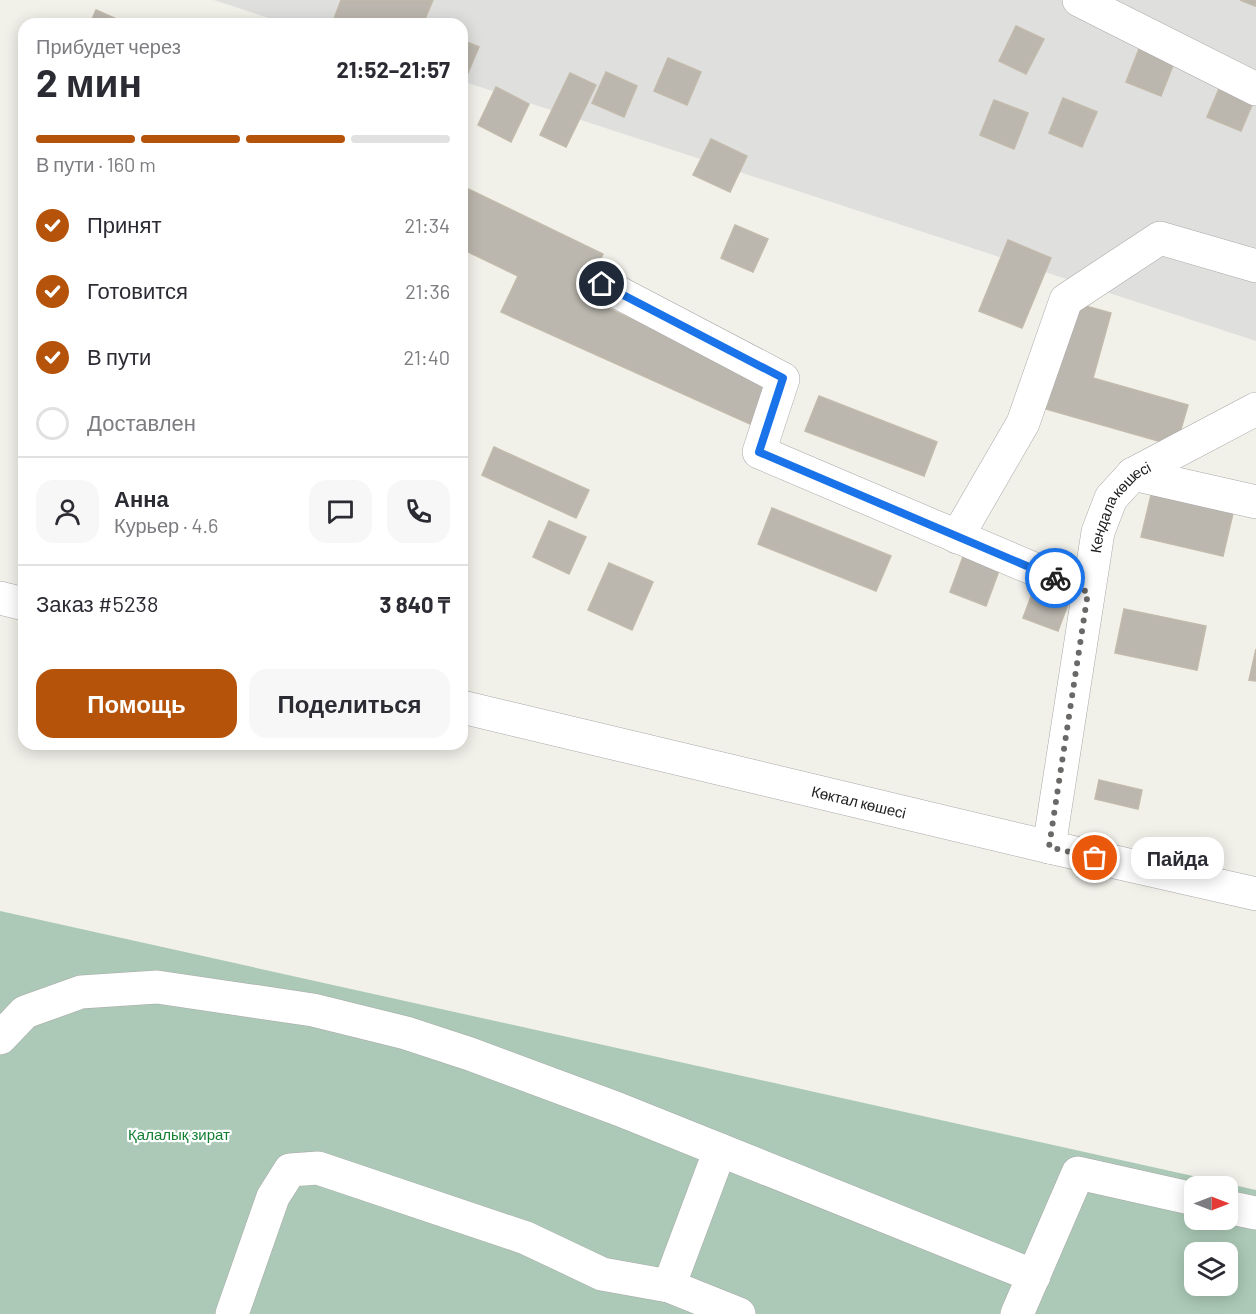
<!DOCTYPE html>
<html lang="ru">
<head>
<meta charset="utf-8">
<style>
	:root { --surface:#fff; --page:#f7f7f7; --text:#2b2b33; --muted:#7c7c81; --line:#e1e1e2; --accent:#b45309 }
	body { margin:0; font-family:Barlow,sans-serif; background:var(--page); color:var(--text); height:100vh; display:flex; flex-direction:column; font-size:22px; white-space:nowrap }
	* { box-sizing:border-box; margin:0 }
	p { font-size:20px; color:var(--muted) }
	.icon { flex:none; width:33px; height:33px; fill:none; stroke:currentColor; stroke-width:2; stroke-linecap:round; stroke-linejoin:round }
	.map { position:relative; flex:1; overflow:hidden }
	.details { position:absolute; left:18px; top:18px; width:450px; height:732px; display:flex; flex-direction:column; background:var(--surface); border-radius:18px; box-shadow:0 3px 15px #0003 }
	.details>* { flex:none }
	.needle { width:39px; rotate:90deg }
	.fabs { position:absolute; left:1184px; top:1176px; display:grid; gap:12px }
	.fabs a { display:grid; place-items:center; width:54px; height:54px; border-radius:12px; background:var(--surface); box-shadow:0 3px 15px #0003; font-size:30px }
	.pin { position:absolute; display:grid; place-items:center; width:51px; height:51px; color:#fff; margin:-26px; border:3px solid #fff; border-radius:50%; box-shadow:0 2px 6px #0007 }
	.courier { position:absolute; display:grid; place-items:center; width:60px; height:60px; margin:-30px; border:4px solid #1a73e8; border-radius:50%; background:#fff; color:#222; box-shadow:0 2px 8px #0007 }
	.bubble { position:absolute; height:42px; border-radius:18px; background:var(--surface); box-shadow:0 3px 15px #0003; font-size:20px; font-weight:700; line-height:42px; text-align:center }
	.headline em { font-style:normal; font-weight:700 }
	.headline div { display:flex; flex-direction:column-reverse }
	.headline { display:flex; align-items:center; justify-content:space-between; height:102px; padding:0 18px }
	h1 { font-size:39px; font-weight:700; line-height:45px }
	.bar { display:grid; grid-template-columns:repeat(4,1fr); gap:9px 6px; align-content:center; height:72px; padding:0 18px }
	.bar i { height:8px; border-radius:4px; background:var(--line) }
	.bar .selected { background:var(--accent) }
	.bar p { grid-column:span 4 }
	.line { display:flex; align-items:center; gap:15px; padding:0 18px; border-top:2px solid var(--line) }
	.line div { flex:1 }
	.round { display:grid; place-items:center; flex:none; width:63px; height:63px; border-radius:18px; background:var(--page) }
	ol { padding:0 18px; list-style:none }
	li { display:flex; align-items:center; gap:18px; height:66px }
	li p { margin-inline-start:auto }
	li .icon { padding:6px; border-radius:50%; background:var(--accent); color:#fff; stroke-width:4 }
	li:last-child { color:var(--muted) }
	li i { width:33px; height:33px; border:3px solid var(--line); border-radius:50% }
	.action { display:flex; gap:12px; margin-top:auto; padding:12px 18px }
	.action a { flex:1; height:69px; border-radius:18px; background:var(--accent); color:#fff; font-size:24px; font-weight:700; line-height:69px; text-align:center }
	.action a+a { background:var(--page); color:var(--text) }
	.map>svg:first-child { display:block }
	.residential { fill:#dfdfde }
	.cemetery { fill:#abc9b6; fill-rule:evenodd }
	.building { fill:#bbb7ae; stroke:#c2baab; stroke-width:1.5 }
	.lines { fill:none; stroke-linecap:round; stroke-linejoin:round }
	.minor-casing { stroke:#a8a8a8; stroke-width:34 }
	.minor { stroke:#fff; stroke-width:33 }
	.done { stroke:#6a6967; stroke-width:6; stroke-dasharray:0 10.8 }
	.route { stroke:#1a73e8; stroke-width:8 }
	.labels { text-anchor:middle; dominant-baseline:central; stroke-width:4.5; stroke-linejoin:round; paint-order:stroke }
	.street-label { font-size:15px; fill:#212121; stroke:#fff }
	.park-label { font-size:15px; fill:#117e32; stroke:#fff }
</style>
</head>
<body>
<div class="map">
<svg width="1256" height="1314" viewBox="0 0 1256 1314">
	<rect width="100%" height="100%" fill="#f1f0e9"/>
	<path class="residential" d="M214,0H1256V341L462,81V24H287Z"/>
	<path class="cemetery" d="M0,911L1256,1190V1314H0ZM1194,1186H1227V1220H1194ZM1194,1252H1227V1286H1194Z"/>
	<g class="building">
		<path d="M341,0H433L423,24H332Z"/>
		<path d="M1240,0H1256V3L1255,6Z"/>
		<path d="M96,10L128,24H90Z"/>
		<path d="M1016,26L1044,39L1026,74L999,61Z"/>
		<path d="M462,40L479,47L462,87Z"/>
		<path d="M1139,49L1174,63L1161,96L1126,82Z"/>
		<path d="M668,58L701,72L687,105L654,91Z"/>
		<path d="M606,72L637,86L624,117L592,103Z"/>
		<path d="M570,73L596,85L566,147L540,135Z"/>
		<path d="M1221,84L1255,98L1241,131L1207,117Z"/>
		<path d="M496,87L529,104L511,142L478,125Z"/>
		<path d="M1063,98L1097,112L1082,147L1049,133Z"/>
		<path d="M994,100L1028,113L1014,149L980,135Z"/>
		<path d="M711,139L747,156L730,192L693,175Z"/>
		<path d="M462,186L603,254L583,297L769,381L750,424L501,312L518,276L462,249Z"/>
		<path d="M735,225L768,239L753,272L721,258Z"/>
		<path d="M1008,240L1051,258L1022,328L979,311Z"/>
		<path d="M1075,303L1111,313L1093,378L1188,405L1176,446L1046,409Z"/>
		<path d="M819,396L937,442L924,476L805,431Z"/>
		<path d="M494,447L589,490L576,518L482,475Z"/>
		<path d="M1152,491L1234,509L1223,556L1141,537Z"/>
		<path d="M772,508L891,556L876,591L758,544Z"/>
		<path d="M549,521L586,537L569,574L533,557Z"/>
		<path d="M964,554L1000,568L986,606L950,592Z"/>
		<path d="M609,563L653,582L632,630L588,610Z"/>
		<path d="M1036,583L1071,596L1058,631L1023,618Z"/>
		<path d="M1124,609L1206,626L1197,670L1115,653Z"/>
		<path d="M1256,649V681L1249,680Z"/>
		<path d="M1099,780L1142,790L1138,809L1095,799Z"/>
	</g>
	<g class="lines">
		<g class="minor-casing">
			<g id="minor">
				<path d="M1079,0L1256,89"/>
				<path d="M602,284L783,379L759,452L1088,592"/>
				<path d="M1133,474L1256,502"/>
				<path d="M957,537L1023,423L1066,300L1160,238L1256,266"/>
				<path d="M0,598L24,604"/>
				<path id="s1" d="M462,707L1049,847L1256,894"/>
				<path id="s2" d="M1049,847L1098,532L1111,498L1133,474L1256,409"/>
				<path d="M0,1038L25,1012L81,992L157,987L313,1010L406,1033L470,1054L618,1109L1034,1276"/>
				<path d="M1227,1207L1256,1213"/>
				<path d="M669,1286L720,1150"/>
				<path d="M232,1314L273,1197L290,1170L318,1168L526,1238L602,1274L669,1286L739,1314"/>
				<path d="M1017,1314L1078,1173L1194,1199"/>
			</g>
		</g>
		<use href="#minor" class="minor"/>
	</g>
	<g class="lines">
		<path class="done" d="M1055,578L1088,592L1049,847L1095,858"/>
		<path class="route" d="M602,284L783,378L759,452L1055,578"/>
	</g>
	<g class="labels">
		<g class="street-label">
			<text stroke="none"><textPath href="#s2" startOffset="352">Кендала көшесі</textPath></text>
			<text stroke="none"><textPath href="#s1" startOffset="408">Көктал көшесі</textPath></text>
		</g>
		<g class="park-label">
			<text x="179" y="1134">Қалалық зират</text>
		</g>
	</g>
</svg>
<div class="fabs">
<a><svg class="needle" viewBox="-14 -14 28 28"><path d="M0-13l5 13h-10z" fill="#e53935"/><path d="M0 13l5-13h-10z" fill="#7c7c81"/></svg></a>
<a><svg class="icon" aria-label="layers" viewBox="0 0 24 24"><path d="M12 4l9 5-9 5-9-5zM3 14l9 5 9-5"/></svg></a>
</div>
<div class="pin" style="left:1095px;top:858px;background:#ea580c"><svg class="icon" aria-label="bag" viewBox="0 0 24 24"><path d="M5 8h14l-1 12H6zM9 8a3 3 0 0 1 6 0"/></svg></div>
<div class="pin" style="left:602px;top:284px;background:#1f2937"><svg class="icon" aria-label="home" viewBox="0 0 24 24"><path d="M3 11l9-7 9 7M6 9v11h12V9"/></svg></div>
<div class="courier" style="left:1055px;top:578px"><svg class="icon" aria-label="bike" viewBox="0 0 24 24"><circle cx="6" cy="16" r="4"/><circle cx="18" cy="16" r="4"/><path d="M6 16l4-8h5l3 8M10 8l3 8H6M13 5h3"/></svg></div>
<div class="bubble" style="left:1131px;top:837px;width:93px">Пайда</div>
<section class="details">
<div class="headline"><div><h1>2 мин</h1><p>Прибудет через</p></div><em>21:52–21:57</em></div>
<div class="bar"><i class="selected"></i><i class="selected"></i><i class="selected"></i><i></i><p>В пути · 160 m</p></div>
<ol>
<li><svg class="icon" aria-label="check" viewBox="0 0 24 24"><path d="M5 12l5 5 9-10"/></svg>Принят<p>21:34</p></li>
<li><svg class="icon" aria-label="check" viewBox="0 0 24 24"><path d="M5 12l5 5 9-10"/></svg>Готовится<p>21:36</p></li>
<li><svg class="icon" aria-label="check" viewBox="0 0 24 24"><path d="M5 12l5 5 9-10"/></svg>В пути<p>21:40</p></li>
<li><i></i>Доставлен</li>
</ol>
<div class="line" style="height:108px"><a class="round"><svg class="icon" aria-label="person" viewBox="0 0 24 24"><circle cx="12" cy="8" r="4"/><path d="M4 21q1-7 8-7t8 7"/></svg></a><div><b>Анна</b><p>Курьер · 4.6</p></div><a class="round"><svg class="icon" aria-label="chat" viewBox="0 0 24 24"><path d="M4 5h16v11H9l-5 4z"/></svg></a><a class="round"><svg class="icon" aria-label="phone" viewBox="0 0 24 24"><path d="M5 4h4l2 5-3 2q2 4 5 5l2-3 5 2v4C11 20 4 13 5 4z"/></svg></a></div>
<div class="line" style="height:78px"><div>Заказ #5238</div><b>3 840 ₸</b></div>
<div class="action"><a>Помощь</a><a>Поделиться</a></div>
</section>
</div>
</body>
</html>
